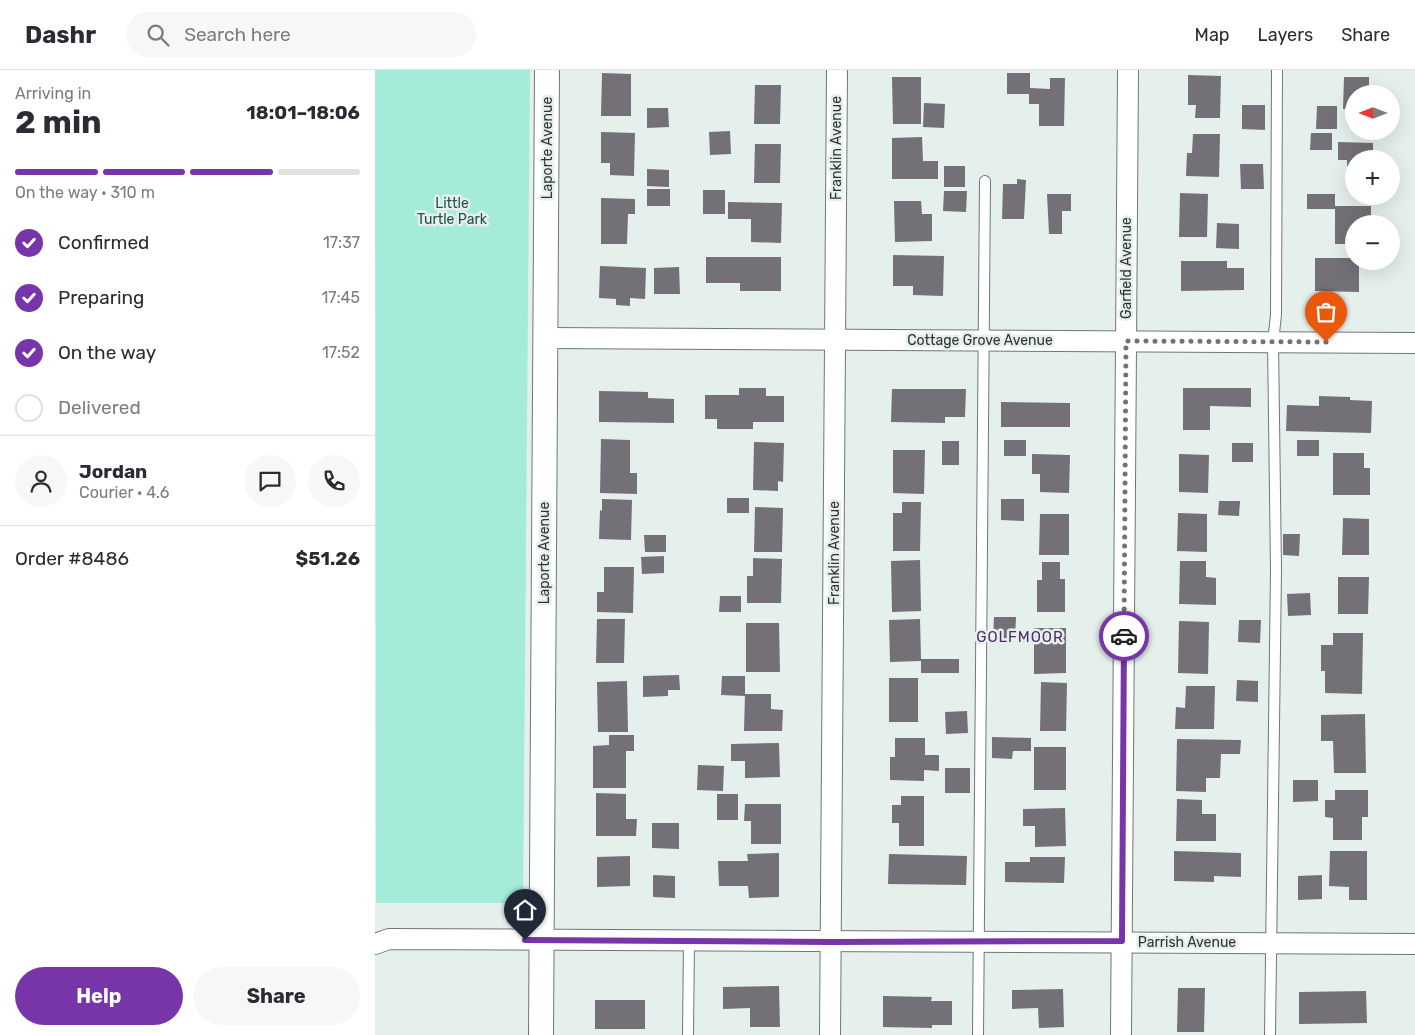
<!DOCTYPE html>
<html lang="en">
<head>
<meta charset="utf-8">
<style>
	:root { --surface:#fff; --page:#f7f7f7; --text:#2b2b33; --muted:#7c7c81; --line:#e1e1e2; --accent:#7735a9 }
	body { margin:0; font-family:Rubik,sans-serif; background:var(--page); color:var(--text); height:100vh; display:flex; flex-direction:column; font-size:19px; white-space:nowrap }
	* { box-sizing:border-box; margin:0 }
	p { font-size:16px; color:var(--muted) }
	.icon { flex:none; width:28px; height:28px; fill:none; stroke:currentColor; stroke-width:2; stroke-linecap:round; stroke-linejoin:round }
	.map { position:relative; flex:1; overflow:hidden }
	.sheet { display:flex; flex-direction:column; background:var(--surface); width:375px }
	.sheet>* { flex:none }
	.needle { width:32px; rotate:270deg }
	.tools { position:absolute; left:970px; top:15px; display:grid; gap:10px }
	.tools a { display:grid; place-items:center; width:55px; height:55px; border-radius:50%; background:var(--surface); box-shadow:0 5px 20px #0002; font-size:25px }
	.pin { position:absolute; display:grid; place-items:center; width:42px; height:42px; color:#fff; margin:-51px -21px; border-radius:50% 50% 50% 0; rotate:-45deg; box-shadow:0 0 5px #0007 }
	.pin .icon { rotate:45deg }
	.courier { position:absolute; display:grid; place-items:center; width:50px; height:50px; margin:-25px; border:4px solid #7735a9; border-radius:50%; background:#fff; color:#222; box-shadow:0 1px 6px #0007 }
	.headline em { font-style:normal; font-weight:700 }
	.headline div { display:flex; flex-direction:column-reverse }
	.headline { display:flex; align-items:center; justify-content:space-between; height:85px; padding:0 15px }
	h1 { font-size:32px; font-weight:700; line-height:38px }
	.bar { display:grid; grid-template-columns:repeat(4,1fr); gap:8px 5px; align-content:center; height:60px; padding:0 15px }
	.bar i { height:6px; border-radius:4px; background:var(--line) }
	.bar .on { background:var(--accent) }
	.bar p { grid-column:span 4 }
	.line { display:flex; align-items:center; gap:12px; padding:0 15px; border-top:1px solid var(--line) }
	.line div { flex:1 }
	.round { display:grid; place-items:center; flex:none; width:52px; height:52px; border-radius:26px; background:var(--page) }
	ol { padding:0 15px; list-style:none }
	li { display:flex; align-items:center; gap:15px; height:55px }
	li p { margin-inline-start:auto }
	li .icon { padding:5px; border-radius:50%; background:var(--accent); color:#fff; stroke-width:4 }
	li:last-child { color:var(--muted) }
	li i { width:28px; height:28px; border:2px solid var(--line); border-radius:50% }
	.primary-button { display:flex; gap:10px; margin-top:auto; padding:10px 15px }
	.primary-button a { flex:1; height:58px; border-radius:30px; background:var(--accent); color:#fff; font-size:20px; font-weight:700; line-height:58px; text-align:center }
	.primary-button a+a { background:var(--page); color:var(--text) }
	header { display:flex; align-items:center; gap:30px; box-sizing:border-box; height:70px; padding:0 25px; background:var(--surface); border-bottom:1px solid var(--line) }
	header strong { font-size:24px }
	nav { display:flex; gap:28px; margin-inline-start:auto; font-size:18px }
	.search { width:350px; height:45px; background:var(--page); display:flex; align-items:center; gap:12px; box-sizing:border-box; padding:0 18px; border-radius:28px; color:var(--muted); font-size:19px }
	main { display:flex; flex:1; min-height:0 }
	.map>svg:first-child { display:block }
	.green { fill:#a4ecd9 }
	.building { fill:#747077 }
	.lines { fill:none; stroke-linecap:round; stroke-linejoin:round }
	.service-casing { stroke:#6f7875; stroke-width:12 }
	.minor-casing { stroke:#6f7875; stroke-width:22 }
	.tertiary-casing { stroke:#6f7875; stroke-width:26 }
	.service { stroke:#fff; stroke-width:10 }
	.minor { stroke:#fff; stroke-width:20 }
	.tertiary { stroke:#fff; stroke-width:24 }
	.done { stroke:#6f7574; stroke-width:5; stroke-dasharray:0 9 }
	.route { stroke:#7735a9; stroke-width:6 }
	.labels { text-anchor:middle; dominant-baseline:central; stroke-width:5; stroke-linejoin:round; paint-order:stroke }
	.street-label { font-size:14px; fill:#303433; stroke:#e5efec }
	.park-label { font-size:14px; fill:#235146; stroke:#e5efec }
	.neighbourhood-label { font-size:15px; letter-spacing:1px; fill:#4c2d66; stroke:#e5efec }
</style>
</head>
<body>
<header>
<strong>Dashr</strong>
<div class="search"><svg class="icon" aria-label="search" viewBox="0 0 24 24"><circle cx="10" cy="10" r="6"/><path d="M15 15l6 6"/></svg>Search here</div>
<nav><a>Map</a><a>Layers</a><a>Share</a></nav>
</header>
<main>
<section class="sheet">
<div class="headline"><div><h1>2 min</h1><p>Arriving in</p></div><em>18:01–18:06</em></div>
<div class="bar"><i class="on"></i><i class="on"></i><i class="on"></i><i></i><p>On the way · 310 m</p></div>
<ol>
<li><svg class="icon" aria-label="check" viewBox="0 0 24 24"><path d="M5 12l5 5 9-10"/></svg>Confirmed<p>17:37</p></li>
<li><svg class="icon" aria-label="check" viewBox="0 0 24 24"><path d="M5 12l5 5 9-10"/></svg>Preparing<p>17:45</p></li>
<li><svg class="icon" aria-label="check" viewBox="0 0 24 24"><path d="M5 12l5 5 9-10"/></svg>On the way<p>17:52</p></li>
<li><i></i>Delivered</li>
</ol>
<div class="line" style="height:90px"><a class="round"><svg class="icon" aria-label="person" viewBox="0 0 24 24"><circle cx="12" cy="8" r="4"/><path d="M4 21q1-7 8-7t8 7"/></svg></a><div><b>Jordan</b><p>Courier · 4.6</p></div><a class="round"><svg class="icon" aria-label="chat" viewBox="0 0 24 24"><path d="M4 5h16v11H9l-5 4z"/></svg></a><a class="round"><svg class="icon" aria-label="phone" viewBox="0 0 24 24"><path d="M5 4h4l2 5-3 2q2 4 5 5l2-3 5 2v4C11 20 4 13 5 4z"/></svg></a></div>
<div class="line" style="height:65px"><div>Order #8486</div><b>$51.26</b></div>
<div class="primary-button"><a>Help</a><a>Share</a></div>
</section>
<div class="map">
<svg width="1040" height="965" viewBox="0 0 1040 965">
	<rect width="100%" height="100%" fill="#e5efec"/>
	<path class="green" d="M0,0H155L148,833H1Z"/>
	<g class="building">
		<path d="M227,3L256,4V46H226Z"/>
		<path d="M632,3H655V18L675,19V8H690L689,56H664V34H654V24H632Z"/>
		<path d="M813,5L846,6L845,48H820L821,35H813Z"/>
		<path d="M517,7H546V54H518Z"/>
		<path d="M969,7H994V24H979V39H968Z"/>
		<path d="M380,15H406L405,54H379Z"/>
		<path d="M549,33L570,34L569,58L548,57Z"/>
		<path d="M867,35H890V60L867,59Z"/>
		<path d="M942,36H962V59H941Z"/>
		<path d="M272,38H293L294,57L272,58Z"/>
		<path d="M355,61L356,84L335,85L334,62Z"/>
		<path d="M226,62L260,63L259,106L235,105V93H226Z"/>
		<path d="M936,63H957V80H935Z"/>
		<path d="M818,64H845L844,107L811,106L812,83H817Z"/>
		<path d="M547,67L548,91H563V109H517V68Z"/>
		<path d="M963,72L998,73V89H979V117H972V90H963Z"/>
		<path d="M380,74H406L405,113H379Z"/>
		<path d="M865,94H888L889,119H866Z"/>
		<rect x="569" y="96" width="21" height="21"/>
		<path d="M272,99L294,100V117L272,116Z"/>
		<path d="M642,109L651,110L649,149H627L628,114H642Z"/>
		<rect x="272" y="119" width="23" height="17"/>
		<rect x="328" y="120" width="22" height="24"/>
		<path d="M569,121H592L591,142L568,141Z"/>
		<path d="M805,123L833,124L832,167H804Z"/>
		<path d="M672,124H696V141H687V164H674Z"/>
		<path d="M932,124H960V136H996V154H979V174H960V139H932Z"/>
		<path d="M226,128L260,129V144H253L252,174H226Z"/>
		<path d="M519,131H546L547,144H557V171L520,172Z"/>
		<path d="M353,132L407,133L406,173L376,172V149H353Z"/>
		<path d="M842,153L864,154V179L841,178Z"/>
		<path d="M518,185L569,186L568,226L538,225V216H518Z"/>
		<path d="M331,187H406V221H365V213H331Z"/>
		<path d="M940,188H979V191H984V222L940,221Z"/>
		<path d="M806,191H852V198H869V220L806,221Z"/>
		<path d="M225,196L271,198L270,229L255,228V236L241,235V229L224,228Z"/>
		<path d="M304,197L305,224H279V198Z"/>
		<path d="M364,318H391V326H409V352H378V359H342V349H330V325H364Z"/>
		<path d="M808,318H876V337L835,336V360H808Z"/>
		<path d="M517,319H591L590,347H570V353L516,352Z"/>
		<path d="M224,321L273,322V328L299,329V353L224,352Z"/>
		<path d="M944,326L975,327V330L997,331L996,363L911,361L912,335L944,336Z"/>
		<path d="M626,332L695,333V357H626Z"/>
		<path d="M226,369L255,370V403H262V424L225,423Z"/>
		<rect x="629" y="370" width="22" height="16"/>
		<rect x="922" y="370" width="22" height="16"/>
		<rect x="567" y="371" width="17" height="24"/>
		<path d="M379,372L409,373L408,412L403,411V421L378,420Z"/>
		<rect x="857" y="373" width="21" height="19"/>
		<path d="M518,380H550L549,424L518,423Z"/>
		<path d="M958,383H989V398H995V425H958Z"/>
		<path d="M657,384L695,385L694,423L665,422V404H657Z"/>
		<path d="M804,384L834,385L833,423L804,422Z"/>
		<rect x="352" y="428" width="22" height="15"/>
		<path d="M227,429L257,430L256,470L224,469L225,440L227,441Z"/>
		<path d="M626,429H649V451L626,450Z"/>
		<path d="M844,431H865L864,446L843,445Z"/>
		<path d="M527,432H546L545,481H518V443H527Z"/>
		<path d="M380,437L408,438L407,482H379Z"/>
		<path d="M803,443L832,444V482L802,481Z"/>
		<path d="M665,444H694V485H664Z"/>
		<path d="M968,448L994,449V485H967Z"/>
		<path d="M908,464H925L924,486L908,485Z"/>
		<path d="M269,465H291V482H270Z"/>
		<path d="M289,486V503L267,504L266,487Z"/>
		<path d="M378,488L407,489L406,533H372V506H378Z"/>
		<path d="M545,490L546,541L517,542L516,491Z"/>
		<path d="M805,491H831V507L841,508V535L804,534Z"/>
		<path d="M667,492H685V509H690V542H662V510H667Z"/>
		<path d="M229,497H259L258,543L222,542V522H229Z"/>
		<path d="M963,507H994L993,544H963Z"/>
		<path d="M935,523L936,545L913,546L912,524Z"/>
		<path d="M345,526H366V542H344Z"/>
		<path d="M619,547H641L640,569L618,568Z"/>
		<path d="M222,549H250L249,593H221Z"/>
		<path d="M545,549L546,589H584V603H546V591L515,592L514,550Z"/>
		<path d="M864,550H886L885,573L863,572Z"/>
		<path d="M804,551L834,552L833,604L803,603Z"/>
		<path d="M371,553H404L405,602H371Z"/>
		<path d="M659,558H691V603L659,604Z"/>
		<path d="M958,563H988L987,624L950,623V601H946V575H958Z"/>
		<path d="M304,605L305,620H293V626L268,627V606Z"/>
		<path d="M347,606H370V626L346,625Z"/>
		<rect x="514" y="608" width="29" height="44"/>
		<path d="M862,610L883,611V632L861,631Z"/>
		<path d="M252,611L253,662H223L222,612Z"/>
		<path d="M666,612L692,613L691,661H665Z"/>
		<path d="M811,616H840L839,659H800L801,637L810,638Z"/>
		<path d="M370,624H396V639L408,640L407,661H369Z"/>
		<path d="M592,641L593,663L571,664L570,642Z"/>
		<path d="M990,644L991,703H959L958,671H946V645Z"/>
		<path d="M234,665H259V681H251V718H218V676L234,675Z"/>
		<path d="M617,667L656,668V681H638L637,689L617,688Z"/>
		<path d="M520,668H550V685H564V701L549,700V711L515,710V687H520Z"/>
		<path d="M802,669L866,670L865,684H846L845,708H831V722L801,721Z"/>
		<path d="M404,673L405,707L370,708V691H356V674Z"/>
		<rect x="659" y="677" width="32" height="43"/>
		<path d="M323,695L349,696L348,721L322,720Z"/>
		<rect x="570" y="698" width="25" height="25"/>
		<path d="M918,710H943V731L918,732Z"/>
		<path d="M960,720H993V747H987V770H958V748L950,747V730H960Z"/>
		<path d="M221,723L251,724V749H262L261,766H221Z"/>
		<rect x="342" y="724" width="21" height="26"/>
		<path d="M526,726H549V776H524V753H517V735H526Z"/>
		<path d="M802,729L827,730V744H841V771H801Z"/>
		<path d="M370,734H406V774H376V751H369Z"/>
		<path d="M690,738L691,776L660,777V756H648V739Z"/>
		<path d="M277,753H304V779L277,778Z"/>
		<path d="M799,781L866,783V807L839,806V812L799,811Z"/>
		<path d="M955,781H992V830H974V817L954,816Z"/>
		<path d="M404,783V827L374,828L373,816H344L343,791H373L372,784Z"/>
		<path d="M514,784L592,786L591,815L513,814Z"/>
		<path d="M255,786V816L222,817V787Z"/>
		<path d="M655,787H690L689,813L630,812V792H655Z"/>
		<path d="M278,805L300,806V828L278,827Z"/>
		<path d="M947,805V829L923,830V806Z"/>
		<path d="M404,916L405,957H375V938L348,939V917Z"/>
		<path d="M803,918H830L829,962H802Z"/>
		<path d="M688,919L689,957L664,958L663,938L637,939V920Z"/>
		<path d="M991,921L992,953L924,954V922Z"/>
		<path d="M508,926L557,927L556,931H577V955H557V958L508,957Z"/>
		<rect x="220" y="930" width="50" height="29"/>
	</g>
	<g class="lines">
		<g class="service-casing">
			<g id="service">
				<path d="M313,965L314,871"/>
				<path d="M603,965L610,111"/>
				<path d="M895,965L901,500L898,272L901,245L902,0"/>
			</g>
		</g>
		<g class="minor-casing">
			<g id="minor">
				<path d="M171,268L1040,273"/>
				<path d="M0,874L14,869L1040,874"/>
				<path d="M455,965L462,0"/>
				<path d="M746,965L753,0"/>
			</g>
		</g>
		<g class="tertiary-casing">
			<path id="tertiary" d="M166,965L172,0"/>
		</g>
		<use href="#service" class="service"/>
		<use href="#minor" class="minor"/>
		<use href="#tertiary" class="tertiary"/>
	</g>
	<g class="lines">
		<path class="done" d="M749,566L751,271L951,272"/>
		<path class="route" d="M150,870L456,872L747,871L749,566"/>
	</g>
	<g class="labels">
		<g class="street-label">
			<text transform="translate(172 78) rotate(-90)">Laporte Avenue</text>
			<text transform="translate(461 78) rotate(-90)">Franklin Avenue</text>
			<text transform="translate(751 198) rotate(-90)">Garfield Avenue</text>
			<text x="605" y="270">Cottage Grove Avenue</text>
			<text transform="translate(169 483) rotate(-90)">Laporte Avenue</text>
			<text transform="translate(459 483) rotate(-90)">Franklin Avenue</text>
			<text x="812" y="872">Parrish Avenue</text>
		</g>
		<g class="park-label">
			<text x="77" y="133">Little<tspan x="77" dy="16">Turtle Park</tspan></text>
		</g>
		<g class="neighbourhood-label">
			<text x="645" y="567">GOLFMOOR</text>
		</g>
	</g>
</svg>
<div class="tools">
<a><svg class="needle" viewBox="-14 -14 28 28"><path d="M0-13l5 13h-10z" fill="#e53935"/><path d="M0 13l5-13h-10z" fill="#7c7c81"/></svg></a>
<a>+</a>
<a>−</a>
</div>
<div class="pin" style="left:951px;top:272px;background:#ea580c"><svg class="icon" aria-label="bag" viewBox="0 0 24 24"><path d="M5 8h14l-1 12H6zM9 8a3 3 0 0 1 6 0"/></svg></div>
<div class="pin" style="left:150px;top:870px;background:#1f2937"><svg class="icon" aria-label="home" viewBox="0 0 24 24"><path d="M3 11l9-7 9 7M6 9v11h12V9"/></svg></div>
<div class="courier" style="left:749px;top:566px"><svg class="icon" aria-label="car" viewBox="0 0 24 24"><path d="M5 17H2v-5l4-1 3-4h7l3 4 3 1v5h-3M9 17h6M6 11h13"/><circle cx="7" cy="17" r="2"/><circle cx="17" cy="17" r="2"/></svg></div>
</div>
</main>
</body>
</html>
